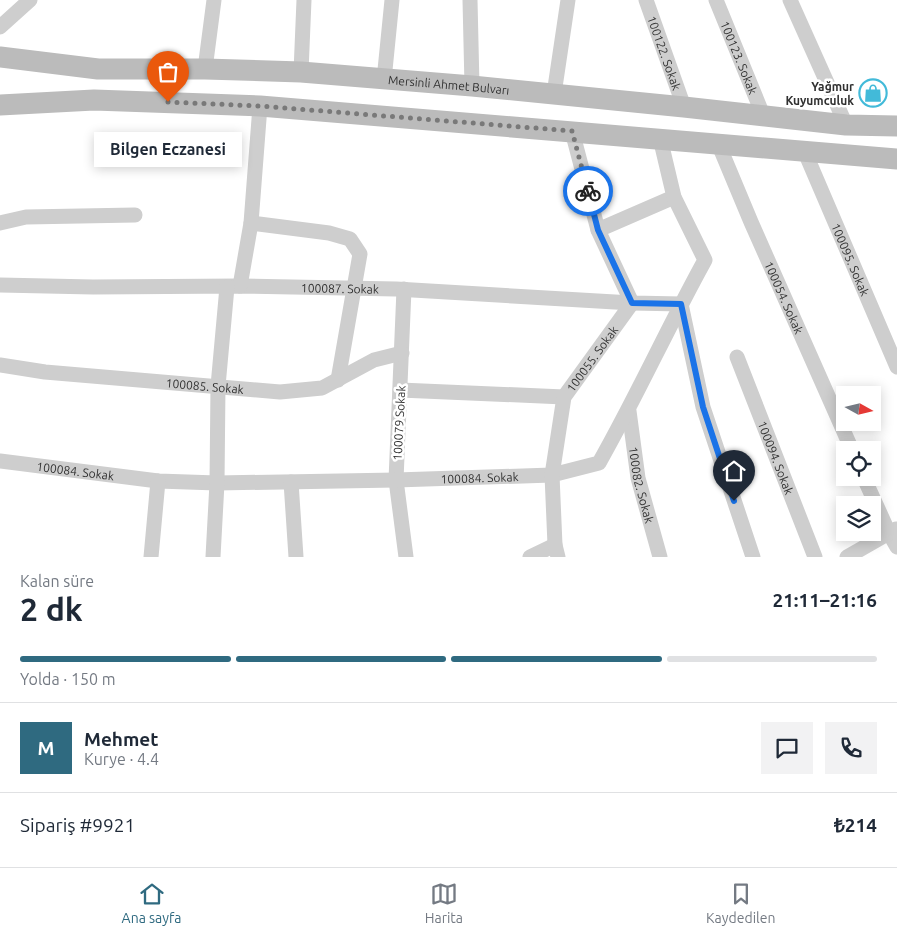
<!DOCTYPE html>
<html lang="tr">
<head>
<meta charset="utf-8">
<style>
	:root { --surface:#fff; --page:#f2f2f3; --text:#1f2937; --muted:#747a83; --line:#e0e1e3; --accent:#2f6a80 }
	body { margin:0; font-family:Ubuntu,sans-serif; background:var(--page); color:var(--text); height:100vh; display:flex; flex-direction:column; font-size:19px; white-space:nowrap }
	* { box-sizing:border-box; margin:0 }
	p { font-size:16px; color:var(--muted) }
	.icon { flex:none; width:28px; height:28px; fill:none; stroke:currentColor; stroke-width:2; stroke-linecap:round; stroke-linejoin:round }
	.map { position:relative; height:557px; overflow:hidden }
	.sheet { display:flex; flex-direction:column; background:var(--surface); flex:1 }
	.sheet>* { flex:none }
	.needle { width:32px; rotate:98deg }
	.controls { position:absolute; left:836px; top:386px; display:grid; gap:10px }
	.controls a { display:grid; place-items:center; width:45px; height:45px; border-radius:0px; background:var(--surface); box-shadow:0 2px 12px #0003; font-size:25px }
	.pin { position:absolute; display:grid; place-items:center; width:42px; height:42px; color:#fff; margin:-51px -21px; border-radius:50% 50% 50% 0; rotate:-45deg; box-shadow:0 0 5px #0007 }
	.pin .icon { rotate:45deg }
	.courier { position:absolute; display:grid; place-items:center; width:50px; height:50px; margin:-25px; border:4px solid #1a73e8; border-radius:50%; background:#fff; color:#222; box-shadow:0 1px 6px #0007 }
	.bubble { position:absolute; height:35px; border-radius:0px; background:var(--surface); box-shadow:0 2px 12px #0003; font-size:16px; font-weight:600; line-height:35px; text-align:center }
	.summary em { font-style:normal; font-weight:600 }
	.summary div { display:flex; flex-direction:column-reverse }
	.summary { display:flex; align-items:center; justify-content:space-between; height:85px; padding:0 20px }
	h1 { font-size:32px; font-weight:600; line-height:38px }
	.bar { display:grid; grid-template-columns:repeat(4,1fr); gap:8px 5px; align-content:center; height:60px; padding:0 20px }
	.bar i { height:6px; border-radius:4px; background:var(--line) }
	.bar .active { background:var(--accent) }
	.bar p { grid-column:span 4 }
	.line { display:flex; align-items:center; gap:12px; padding:0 20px; border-top:1px solid var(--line) }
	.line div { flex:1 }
	.round { display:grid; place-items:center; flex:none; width:52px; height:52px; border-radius:0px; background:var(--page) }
	.menu { display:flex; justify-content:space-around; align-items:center; height:70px; border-top:1px solid var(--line); background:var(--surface); font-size:14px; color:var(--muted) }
	.menu a { display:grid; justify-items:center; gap:2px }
	.menu .active { color:var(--accent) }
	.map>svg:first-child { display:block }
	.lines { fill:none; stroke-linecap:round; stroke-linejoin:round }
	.minor { stroke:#cecece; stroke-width:15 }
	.secondary { stroke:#bbb; stroke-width:21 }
	.done { stroke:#797979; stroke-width:5; stroke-dasharray:0 9 }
	.route { stroke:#1a73e8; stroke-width:6 }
	.labels { text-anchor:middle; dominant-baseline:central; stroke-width:5; stroke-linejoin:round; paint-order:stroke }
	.street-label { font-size:12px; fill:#313131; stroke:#fff }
	.poi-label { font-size:12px; font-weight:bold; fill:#313131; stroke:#fff; text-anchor:end }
</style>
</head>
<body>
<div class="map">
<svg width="897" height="557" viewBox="0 0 897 557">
	<rect width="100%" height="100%" fill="#fff"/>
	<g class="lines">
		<g class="minor">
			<path d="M470,0L472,86"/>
			<path id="s1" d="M646,0L684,107"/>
			<path id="s2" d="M716,0L763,115"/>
			<path d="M790,0L846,125"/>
			<path d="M0,27L30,0"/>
			<path d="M205,69L214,0"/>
			<path d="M301,72L304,0"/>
			<path d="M384,80L392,0"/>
			<path d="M554,94L568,0"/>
			<path id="s3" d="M718,143L751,222L852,450"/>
			<path id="s4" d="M804,150L897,367"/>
			<path d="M0,223L26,217L135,215"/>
			<path d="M251,223L329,233L350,239L360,254L338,380"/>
			<path d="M598,230L674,197"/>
			<path id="s5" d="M0,285L93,287L240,286L396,289L632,303L681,304L703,407L753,557"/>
			<path d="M240,286L251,223L260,106"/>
			<path d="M404,289L396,480L406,557"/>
			<path id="s6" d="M737,357L815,557"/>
			<path id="s7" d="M0,365L45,372L280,392L322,388L374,360L402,353"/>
			<path d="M400,390L564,397"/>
			<path id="s8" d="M629,411L638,478L660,557"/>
			<path id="s9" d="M0,461L158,481L217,483L396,480L552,475L599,463C637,396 668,327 705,260L674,197L660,138"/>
			<path d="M864,478L889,533L897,547"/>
			<path d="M291,482L296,557"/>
			<path d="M151,557L158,481"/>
			<path d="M213,557L217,483L218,386L227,287"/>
			<path d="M530,557L555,545"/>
			<path id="s10" d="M558,557L555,545L552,475L564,397L632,303L598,230L572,131"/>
			<path d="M847,557L896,529"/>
		</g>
		<g class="secondary">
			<path id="s11" d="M0,57L98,69H205L301,72L472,86L684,107L846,125L897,126"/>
			<path d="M0,105L94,100L260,106L897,159"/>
		</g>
	</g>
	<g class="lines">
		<path class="done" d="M168,102L260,106L572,131L588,191"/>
		<path class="route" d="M588,191L598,230L632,303L681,304L703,407L734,501"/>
	</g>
	<defs>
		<g id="shop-ring" transform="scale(1.4375)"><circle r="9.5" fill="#fff" stroke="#42bad9" stroke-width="1.5"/><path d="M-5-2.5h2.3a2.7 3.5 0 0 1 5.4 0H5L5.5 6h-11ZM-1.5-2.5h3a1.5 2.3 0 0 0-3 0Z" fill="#42bad9"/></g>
	</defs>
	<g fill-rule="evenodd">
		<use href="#shop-ring" x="873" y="93"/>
	</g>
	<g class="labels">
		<g class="street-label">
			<text stroke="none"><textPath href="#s1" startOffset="56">100122. Sokak</textPath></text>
			<text stroke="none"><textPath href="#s2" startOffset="62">100123. Sokak</textPath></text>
			<text stroke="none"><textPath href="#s11" startOffset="450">Mersinli Ahmet Bulvarı</textPath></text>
			<text stroke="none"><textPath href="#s4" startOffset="119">100095. Sokak</textPath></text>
			<text stroke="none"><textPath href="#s5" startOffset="340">100087. Sokak</textPath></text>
			<text stroke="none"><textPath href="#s3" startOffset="168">100054. Sokak</textPath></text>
			<text stroke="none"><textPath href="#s10" startOffset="209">100055. Sokak</textPath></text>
			<text stroke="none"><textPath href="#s7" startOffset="206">100085. Sokak</textPath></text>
			<text transform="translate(399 423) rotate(-87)">100079 Sokak</text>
			<text stroke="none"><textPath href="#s6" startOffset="108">100094. Sokak</textPath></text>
			<text stroke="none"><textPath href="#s9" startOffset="76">100084. Sokak</textPath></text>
			<text stroke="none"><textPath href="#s9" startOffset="481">100084. Sokak</textPath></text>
			<text stroke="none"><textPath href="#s8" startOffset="75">100082. Sokak</textPath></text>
		</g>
		<g class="poi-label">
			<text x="854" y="86">Yağmur<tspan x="854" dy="14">Kuyumculuk</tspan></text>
		</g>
	</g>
</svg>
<div class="controls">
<a><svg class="needle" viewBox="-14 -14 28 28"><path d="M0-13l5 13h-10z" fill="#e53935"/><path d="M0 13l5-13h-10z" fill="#747a83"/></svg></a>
<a><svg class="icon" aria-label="locate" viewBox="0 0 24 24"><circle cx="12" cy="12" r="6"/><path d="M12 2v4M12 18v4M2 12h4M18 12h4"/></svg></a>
<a><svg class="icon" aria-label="layers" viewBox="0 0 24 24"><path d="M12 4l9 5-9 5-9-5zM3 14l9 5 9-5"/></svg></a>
</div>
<div class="pin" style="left:168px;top:102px;background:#ea580c"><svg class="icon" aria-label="bag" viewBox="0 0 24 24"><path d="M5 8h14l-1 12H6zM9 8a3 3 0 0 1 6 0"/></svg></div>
<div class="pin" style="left:734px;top:501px;background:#1f2937"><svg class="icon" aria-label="home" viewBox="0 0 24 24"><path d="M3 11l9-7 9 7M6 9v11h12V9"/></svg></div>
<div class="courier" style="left:588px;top:191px"><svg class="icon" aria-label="bike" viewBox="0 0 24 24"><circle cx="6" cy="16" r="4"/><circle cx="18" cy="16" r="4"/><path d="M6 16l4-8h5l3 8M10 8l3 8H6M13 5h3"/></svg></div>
<div class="bubble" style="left:94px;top:132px;width:148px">Bilgen Eczanesi</div>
</div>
<section class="sheet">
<div class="summary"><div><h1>2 dk</h1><p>Kalan süre</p></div><em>21:11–21:16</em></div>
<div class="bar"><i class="active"></i><i class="active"></i><i class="active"></i><i></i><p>Yolda · 150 m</p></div>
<div class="line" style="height:90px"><b class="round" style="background:var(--accent);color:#fff">M</b><div><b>Mehmet</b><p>Kurye · 4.4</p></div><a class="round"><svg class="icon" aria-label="chat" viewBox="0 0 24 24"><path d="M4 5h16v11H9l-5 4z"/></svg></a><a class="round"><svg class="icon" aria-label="phone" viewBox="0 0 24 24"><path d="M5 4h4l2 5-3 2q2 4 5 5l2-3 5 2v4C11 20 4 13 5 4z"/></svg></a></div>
<div class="line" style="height:65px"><div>Sipariş #9921</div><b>₺214</b></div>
</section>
<nav class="menu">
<a class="active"><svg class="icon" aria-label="home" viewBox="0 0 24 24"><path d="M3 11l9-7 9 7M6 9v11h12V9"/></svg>Ana sayfa</a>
<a><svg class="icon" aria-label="map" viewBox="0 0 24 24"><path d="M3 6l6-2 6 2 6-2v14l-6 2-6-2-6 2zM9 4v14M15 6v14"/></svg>Harita</a>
<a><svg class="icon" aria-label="saved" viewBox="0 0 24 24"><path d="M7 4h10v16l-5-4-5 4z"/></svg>Kaydedilen</a>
</nav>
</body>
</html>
